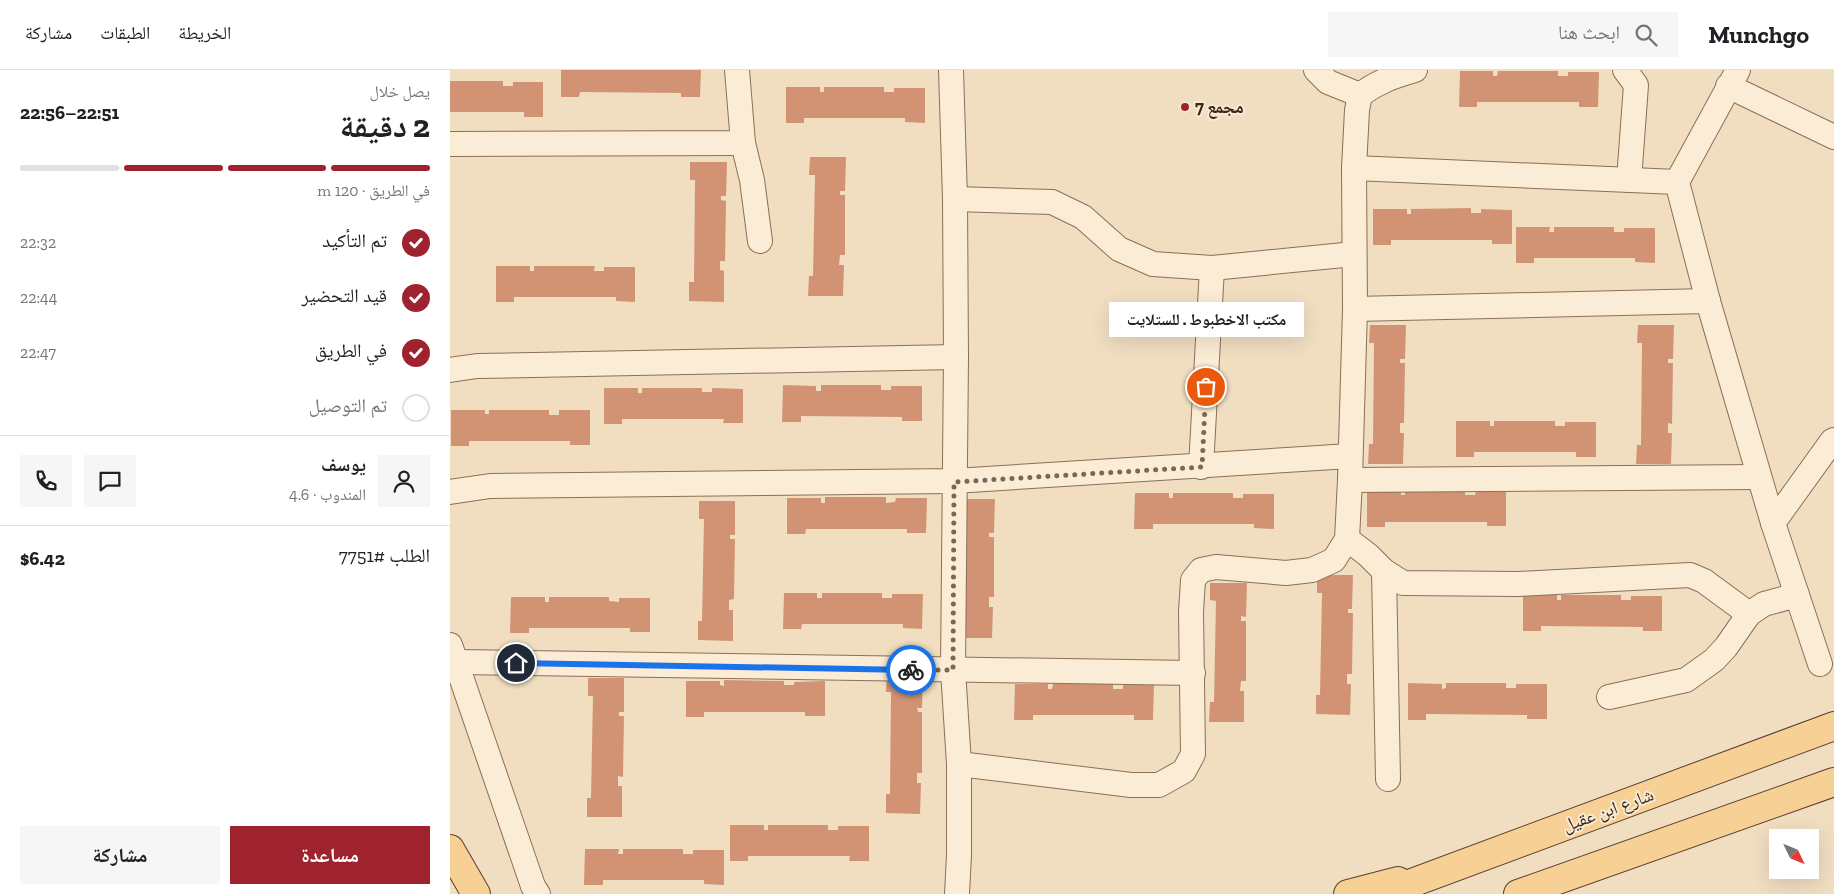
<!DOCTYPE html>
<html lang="ar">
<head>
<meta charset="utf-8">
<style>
	:root { --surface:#fff; --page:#f6f6f6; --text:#202124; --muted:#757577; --line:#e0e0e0; --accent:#9e232e }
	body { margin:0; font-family:"Zilla Slab","Noto Naskh Arabic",serif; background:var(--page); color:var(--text); direction:rtl; height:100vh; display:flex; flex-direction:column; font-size:19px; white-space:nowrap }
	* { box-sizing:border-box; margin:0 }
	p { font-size:16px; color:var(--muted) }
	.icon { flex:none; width:28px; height:28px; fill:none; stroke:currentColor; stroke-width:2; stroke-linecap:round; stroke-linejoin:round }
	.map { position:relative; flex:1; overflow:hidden; direction:ltr }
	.side { display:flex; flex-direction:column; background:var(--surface); width:450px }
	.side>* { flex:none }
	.needle { width:32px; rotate:133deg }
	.fabs { position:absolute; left:1319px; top:759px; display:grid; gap:10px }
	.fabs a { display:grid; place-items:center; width:50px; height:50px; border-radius:0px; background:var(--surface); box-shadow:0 5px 20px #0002; font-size:25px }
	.pin { position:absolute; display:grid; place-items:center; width:42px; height:42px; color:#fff; margin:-21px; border:2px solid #fff; border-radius:50%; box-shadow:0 1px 5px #0007 }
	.courier { position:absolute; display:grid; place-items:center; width:50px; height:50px; margin:-25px; border:4px solid #1a73e8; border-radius:50%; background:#fff; color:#222; box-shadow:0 1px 6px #0007 }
	.bubble { position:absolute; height:35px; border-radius:0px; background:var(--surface); box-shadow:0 5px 20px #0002; font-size:16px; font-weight:800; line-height:35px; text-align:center; direction:rtl }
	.overview em { font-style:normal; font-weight:800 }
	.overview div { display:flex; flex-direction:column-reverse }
	.overview { display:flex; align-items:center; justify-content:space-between; height:85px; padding:0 20px }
	h1 { font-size:32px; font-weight:800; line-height:38px }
	.bar { display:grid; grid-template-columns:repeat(4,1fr); gap:8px 5px; align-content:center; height:60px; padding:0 20px }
	.bar i { height:6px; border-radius:4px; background:var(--line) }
	.bar .current { background:var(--accent) }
	.bar p { grid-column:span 4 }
	.line { display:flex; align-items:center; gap:12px; padding:0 20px; border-top:1px solid var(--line) }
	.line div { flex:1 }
	.round { display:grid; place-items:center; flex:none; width:52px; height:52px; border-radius:0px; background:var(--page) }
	ol { padding:0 20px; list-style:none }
	li { display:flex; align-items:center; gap:15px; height:55px }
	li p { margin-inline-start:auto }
	li .icon { padding:5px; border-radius:50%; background:var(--accent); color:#fff; stroke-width:4 }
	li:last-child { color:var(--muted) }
	li i { width:28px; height:28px; border:2px solid var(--line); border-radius:50% }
	.action { display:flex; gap:10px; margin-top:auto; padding:10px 20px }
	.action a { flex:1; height:58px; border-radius:0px; background:var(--accent); color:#fff; font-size:20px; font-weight:800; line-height:58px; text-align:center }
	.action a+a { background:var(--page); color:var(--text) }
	header { display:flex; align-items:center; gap:30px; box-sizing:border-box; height:70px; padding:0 25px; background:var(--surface); border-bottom:1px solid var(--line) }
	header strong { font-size:24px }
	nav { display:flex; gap:28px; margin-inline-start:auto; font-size:18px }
	.search { width:350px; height:45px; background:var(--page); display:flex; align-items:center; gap:12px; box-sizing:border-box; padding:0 18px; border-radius:0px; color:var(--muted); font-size:19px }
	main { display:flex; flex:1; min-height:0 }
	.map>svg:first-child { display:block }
	.building { fill:#d19374 }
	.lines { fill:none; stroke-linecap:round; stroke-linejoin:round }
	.minor-casing { stroke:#8b6f57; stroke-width:26 }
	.primary-casing { stroke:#593d2c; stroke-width:30 }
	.minor { stroke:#fbecd5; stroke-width:24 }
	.primary { stroke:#f7d096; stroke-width:28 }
	.done { stroke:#7a6856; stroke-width:5; stroke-dasharray:0 9 }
	.route { stroke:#1a73e8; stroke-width:6 }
	.poi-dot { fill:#9e232e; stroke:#f8e9d1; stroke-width:2 }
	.labels { text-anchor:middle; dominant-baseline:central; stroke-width:4; stroke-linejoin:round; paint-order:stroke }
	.poi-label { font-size:18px; font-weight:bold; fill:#3a281d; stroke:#f8e9d1; text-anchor:start }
	.street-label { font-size:18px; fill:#3a281d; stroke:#f8e9d1 }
</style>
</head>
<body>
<header>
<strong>Munchgo</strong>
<div class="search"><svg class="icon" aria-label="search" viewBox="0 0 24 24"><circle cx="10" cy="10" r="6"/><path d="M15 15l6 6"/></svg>ابحث هنا</div>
<nav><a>الخريطة</a><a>الطبقات</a><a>مشاركة</a></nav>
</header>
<main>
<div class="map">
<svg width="1384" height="824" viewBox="0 0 1384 824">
	<rect width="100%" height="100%" fill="#f1dec1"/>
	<g class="building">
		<path d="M111,0H251L250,27H231V23L130,22L129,27H111Z"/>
		<path d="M1010,1H1043V6H1047L1048,1H1108V6H1118V2H1149L1148,37H1129V32H1027V37H1009Z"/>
		<path d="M0,11H53V16H63V12H93V47H74V42H0Z"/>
		<path d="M336,17H370V22H374V17H434V22H444V18H475V53L455,52V48H354V53H336Z"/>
		<path d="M360,87H396L395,121H390V125H395V185H390L389,195H394L393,226H358L359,206H363L365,105H359Z"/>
		<path d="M240,92H277L276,126H271V130L276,131L275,191H270V200L274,201V232L239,231V212H244L245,110H240Z"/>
		<path d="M1021,138V143H1031V139L1062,140V174H1042V170H941V175H923V139H957V144H961V139Z"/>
		<path d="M1066,157H1100L1099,162H1104V157H1164V162H1174V158H1205V193L1185,192V188H1084V193H1066Z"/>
		<path d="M46,196H80V201H84V196H145L144,201H154V197H185V232L166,231V227H64V232H46Z"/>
		<path d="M920,255H956L955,289H950V293H955L954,353H950V363H954L953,394H918L919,374H923L924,273H919Z"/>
		<path d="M1188,255H1224L1223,289H1218V293H1223L1222,354L1218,353V363H1222L1221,394H1186L1187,375H1191L1192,273H1187Z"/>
		<path d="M333,315L366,316V321H371V315H431V320H441V316H472V351H452V347L351,346V352H332Z"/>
		<path d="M154,318H188V323H192V318H252V322H262V318L293,319V353H273L274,349H172V354H154Z"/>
		<path d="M1,340H35V344H39V340H99V345H109V340H140V375H120V371H19V376H1Z"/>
		<path d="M1006,351H1040V356H1044V351H1105V356H1115V352H1146V387H1126V382H1024V387H1006Z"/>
		<path d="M917,420L951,421V425H955V420H1015V425H1025L1026,421L1056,422V456H1037V452H935V457H917Z"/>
		<path d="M685,423H719V428H723V423H783V428H793V424H824V459L804,458V454H703V459H684Z"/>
		<path d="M375,427H436V433L445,432L446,428H477L476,463H457V459H356L355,464H337V428H371V433H375Z"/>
		<path d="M509,429H545L544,463H539V467H544V527H539V537H543L542,568H508Z"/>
		<path d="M249,431H285V465H280V469H285L284,529L279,530V540H283V571L248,570V551H252L254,449H249Z"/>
		<path d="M867,505H903L902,539H898V543H903L902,604H897V614H901L900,645L866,644V625H870L872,523H867Z"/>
		<path d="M760,513H797L796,547L791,546V551H796V611H791L790,621H794V652H759L760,632H764L766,531L760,530Z"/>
		<path d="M334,523H367V528H372V523H432V528H442V524H473L472,559L453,558V554H352L351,559H333Z"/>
		<path d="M1073,525H1107V530H1111V525H1171V530H1181V526H1212V561H1193V557L1091,556V561H1073Z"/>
		<path d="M61,527H95V532H99V527H159V531L169,532V528H200V562H180V558H79V563H60Z"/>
		<path d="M437,604L473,605L472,638H467L468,642H472V703H467V713H471L470,744L436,743V724H440L441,622H436Z"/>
		<path d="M138,608H174V642H169V646H174L173,707L168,706V716H172V747H137V728H141L143,626H138Z"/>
		<path d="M274,610L334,611V615H344V612L375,611V646H355V642H254V647H236V611H270V615L274,616Z"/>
		<path d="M958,613L992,614V619L996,618V613H1056V618H1066V614H1097V649H1077V645L976,644V650H958Z"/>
		<path d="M565,614H598V619H602L603,614H663V619H673V615H704L703,650H684V645H583V650H564Z"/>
		<path d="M280,755H314V760H318V755H378V760H388V756H419V791H399L400,786H298V791H280Z"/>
		<path d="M135,779H169L168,784H173V779H233V784H243V780H274V815L254,814V810H153V815H134Z"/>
	</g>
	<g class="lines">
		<g class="minor-casing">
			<g id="minor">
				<path d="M501,0L505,129L506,287L503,600L509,694V785L507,824"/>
				<path d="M866,0L878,12L910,25"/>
				<path d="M1175,0L1186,15L1179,110"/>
				<path d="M1288,0L1227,112L1258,231L1323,453L1370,594"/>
				<path d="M1278,16L1384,67"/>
				<path d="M293,73L302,110L310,171"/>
				<path d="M0,74L293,73L287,0"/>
				<path d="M904,98L1227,112"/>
				<path d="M505,129L602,132L633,147L669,179L703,194L762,198L904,184"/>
				<path d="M905,239L1258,231"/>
				<path d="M0,300L27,296L506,287"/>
				<path d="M751,397L762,198"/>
				<path d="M900,410L1309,407"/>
				<path d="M0,422L40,416L504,411L900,386"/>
				<path d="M1323,453L1382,371L1384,370"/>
				<path d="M897,469L918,485L934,501L953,513L1068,514L1240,505L1254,511L1299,544"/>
				<path d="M934,501L938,709"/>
				<path d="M0,575L83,816L88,824"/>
				<path d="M6,592L743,603"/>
				<path d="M1159,627L1236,610L1264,590L1276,577L1299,544L1314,534L1347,525"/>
				<path d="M509,694L681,715H709L734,701L743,684L741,542L743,510L751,500L766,497L836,503L862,500L884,490L897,469L900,410L905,239L904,98L907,40L910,25C927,12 944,6 965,0"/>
			</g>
		</g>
		<g class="primary-casing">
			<g id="primary">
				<path d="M0,779L26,824"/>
				<path d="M898,824L948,811"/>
				<path d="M932,824L1384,656"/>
				<path d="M1068,824L1384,712"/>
			</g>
		</g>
		<use href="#minor" class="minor"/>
		<use href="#primary" class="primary"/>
	</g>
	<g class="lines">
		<path class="done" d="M461,600H503L504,412L752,397L756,317"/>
		<path class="route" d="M66,593L461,600"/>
	</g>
	<circle class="poi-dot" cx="735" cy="37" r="5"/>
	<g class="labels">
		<g class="poi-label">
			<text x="745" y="37">مجمع 7</text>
		</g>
		<g class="street-label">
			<text transform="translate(1158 740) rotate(-20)">شارع ابن عقيل</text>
		</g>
	</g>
</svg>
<div class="fabs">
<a><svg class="needle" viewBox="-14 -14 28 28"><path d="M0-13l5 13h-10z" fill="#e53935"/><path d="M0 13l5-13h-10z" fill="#757577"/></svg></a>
</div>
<div class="pin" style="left:756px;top:317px;background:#ea580c"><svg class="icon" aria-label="bag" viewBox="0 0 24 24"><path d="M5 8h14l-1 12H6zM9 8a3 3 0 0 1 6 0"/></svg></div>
<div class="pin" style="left:66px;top:593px;background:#1f2937"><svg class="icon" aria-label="home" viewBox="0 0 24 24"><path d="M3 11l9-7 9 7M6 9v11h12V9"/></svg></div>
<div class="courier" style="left:461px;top:600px"><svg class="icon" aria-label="bike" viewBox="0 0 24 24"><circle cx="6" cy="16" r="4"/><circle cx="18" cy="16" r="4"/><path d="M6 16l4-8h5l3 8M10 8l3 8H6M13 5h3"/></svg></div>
<div class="bubble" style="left:659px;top:232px;width:195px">مكتب الاخطبوط . للستلايت</div>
</div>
<section class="side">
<div class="overview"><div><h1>2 دقيقة</h1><p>يصل خلال</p></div><em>22:51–22:56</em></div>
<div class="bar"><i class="current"></i><i class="current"></i><i class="current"></i><i></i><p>في الطريق · 120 m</p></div>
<ol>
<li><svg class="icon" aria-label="check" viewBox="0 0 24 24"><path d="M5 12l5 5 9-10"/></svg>تم التأكيد<p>22:32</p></li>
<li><svg class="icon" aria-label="check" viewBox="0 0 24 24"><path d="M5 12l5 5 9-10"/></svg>قيد التحضير<p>22:44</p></li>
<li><svg class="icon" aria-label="check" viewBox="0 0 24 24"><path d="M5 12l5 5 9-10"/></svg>في الطريق<p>22:47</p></li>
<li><i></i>تم التوصيل</li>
</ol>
<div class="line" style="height:90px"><a class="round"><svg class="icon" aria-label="person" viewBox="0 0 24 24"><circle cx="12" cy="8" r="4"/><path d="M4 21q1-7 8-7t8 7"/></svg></a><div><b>يوسف</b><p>المندوب · 4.6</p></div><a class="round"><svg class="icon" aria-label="chat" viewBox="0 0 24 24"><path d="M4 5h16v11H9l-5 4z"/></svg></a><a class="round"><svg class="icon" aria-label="phone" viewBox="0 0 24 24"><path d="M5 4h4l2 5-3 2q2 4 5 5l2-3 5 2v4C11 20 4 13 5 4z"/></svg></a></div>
<div class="line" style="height:65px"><div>الطلب #7751</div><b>$6.42</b></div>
<div class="action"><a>مساعدة</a><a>مشاركة</a></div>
</section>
</main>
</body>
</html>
